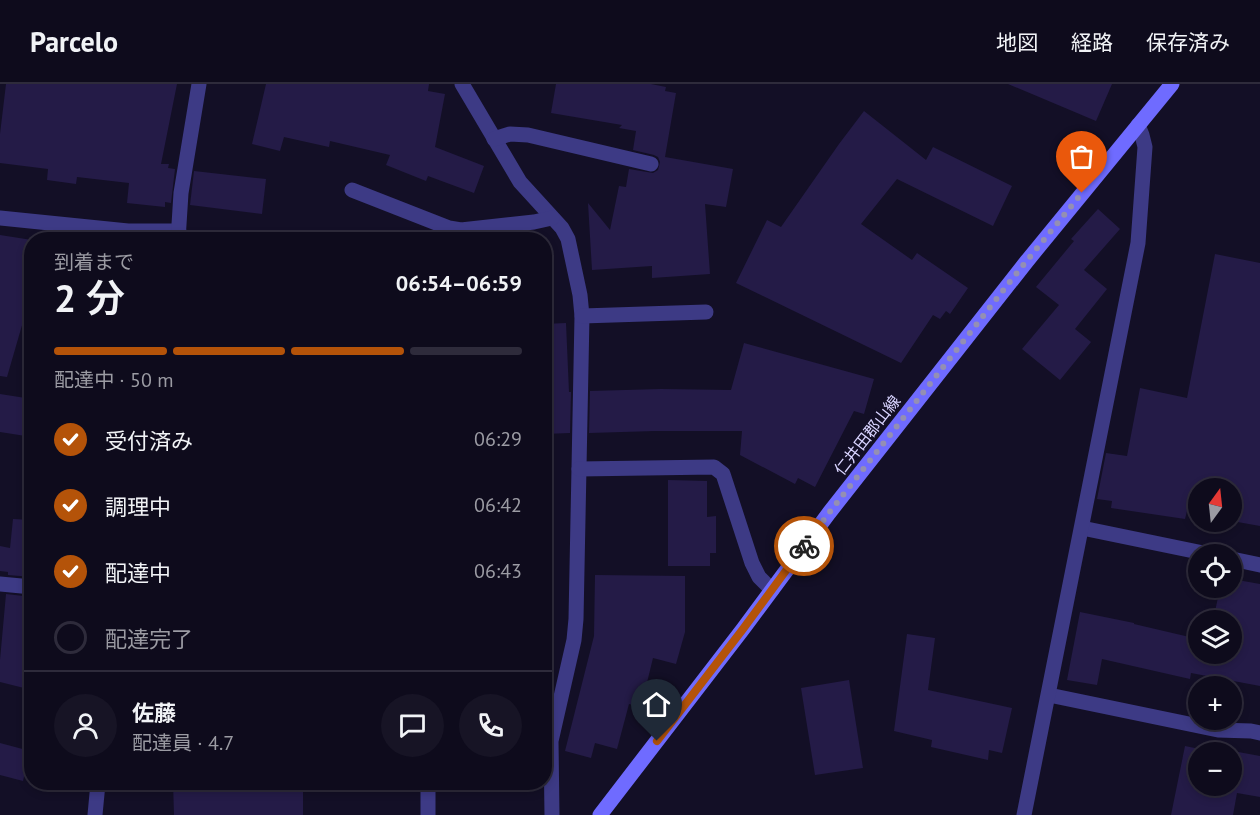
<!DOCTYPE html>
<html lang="ja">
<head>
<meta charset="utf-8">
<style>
	:root { --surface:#0e0b1c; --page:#171425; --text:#f1f3f6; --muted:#9b9ba3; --line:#2e2b3b; --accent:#b45309 }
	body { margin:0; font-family:"PT Sans","Noto Sans JP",sans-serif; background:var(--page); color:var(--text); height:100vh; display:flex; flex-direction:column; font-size:22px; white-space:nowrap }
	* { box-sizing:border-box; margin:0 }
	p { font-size:20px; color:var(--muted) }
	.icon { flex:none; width:33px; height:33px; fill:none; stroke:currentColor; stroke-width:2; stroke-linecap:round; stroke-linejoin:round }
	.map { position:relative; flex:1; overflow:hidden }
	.sheet { position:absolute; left:24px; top:148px; width:528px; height:558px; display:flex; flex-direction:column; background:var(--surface); border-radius:24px; box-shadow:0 3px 9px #0003,0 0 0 2px var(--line) }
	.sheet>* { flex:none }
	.needle { width:39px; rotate:15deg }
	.fabs { position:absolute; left:1188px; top:394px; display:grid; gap:12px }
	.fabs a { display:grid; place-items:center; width:54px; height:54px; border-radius:50%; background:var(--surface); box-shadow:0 3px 9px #0003,0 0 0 2px var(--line); font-size:30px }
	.pin { position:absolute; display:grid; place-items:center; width:51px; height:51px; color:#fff; margin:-62px -26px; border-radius:50% 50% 50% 0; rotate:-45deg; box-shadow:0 0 6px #0007 }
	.pin .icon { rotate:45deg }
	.courier { position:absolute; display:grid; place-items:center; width:60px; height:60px; margin:-30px; border:4px solid #b45309; border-radius:50%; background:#fff; color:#222; box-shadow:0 2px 8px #0007 }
	.summary em { font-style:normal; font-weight:600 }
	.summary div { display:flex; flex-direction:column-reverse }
	.summary { display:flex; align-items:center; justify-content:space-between; height:102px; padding:0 30px }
	h1 { font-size:39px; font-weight:600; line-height:45px }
	.bar { display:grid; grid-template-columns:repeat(4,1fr); gap:9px 6px; align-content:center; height:72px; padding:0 30px }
	.bar i { height:8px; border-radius:4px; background:var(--line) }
	.bar .current { background:var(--accent) }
	.bar p { grid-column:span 4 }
	.line { display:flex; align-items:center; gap:15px; padding:0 30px; border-top:2px solid var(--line) }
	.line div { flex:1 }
	.round { display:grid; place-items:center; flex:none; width:63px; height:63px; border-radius:32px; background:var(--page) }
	ol { padding:0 30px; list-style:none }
	li { display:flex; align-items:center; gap:18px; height:66px }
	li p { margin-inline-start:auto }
	li .icon { padding:6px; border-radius:50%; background:var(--accent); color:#fff; stroke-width:4 }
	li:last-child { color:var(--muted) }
	li i { width:33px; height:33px; border:3px solid var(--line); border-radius:50% }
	header { display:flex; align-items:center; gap:36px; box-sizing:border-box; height:84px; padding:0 30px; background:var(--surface); border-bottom:2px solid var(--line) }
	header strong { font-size:28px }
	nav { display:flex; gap:33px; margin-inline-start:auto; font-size:21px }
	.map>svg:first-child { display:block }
	.building { fill:#241b47 }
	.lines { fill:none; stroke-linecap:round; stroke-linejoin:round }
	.minor { stroke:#3d3a85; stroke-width:15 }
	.secondary { stroke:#6f6bff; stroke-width:15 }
	.done { stroke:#948fb3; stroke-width:6; stroke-dasharray:0 10.8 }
	.route { stroke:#b45309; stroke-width:8 }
	.labels { text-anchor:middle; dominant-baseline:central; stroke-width:5; stroke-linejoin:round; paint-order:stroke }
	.street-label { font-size:16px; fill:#d9d4ff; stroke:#130f26 }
</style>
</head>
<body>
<header>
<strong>Parcelo</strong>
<nav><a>地図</a><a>経路</a><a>保存済み</a></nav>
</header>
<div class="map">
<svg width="1260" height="731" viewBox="0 0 1260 731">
	<rect width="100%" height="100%" fill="#130f26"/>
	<g class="building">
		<path d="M6,0H177L161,80H169L168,84L175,85L171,119L165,118V123L127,119L129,99L77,93L76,100L47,96L48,85L0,79V50Z"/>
		<path d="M266,0H429L428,7L445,10L435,63L484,82L474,109L428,92L426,97L386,81L390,71L330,57L329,63L284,53L280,67L252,60Z"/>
		<path d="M556,0H651L666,3L665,7L676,9L665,73L733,85L726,123L705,120L710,190L652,194V182L592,186L588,119L610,146L619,102L626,103L629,85L653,89L658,86L660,78L658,73L654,71L633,66L636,47L619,44L622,41L551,29Z"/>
		<path d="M1008,0H1112L1096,37Z"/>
		<path d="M864,27L926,76L933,63L1012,102L993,142L897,95L861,140L912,176L917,169L968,204L950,230L946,227L940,235L933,231L901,279L736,199L767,136L781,143L839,60Z"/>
		<path d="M194,87L266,95L262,130L190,121Z"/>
		<path d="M1098,125L1120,145L1084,186L1107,205L1075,245L1091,258L1060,296L1022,265L1059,221L1036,203L1074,157L1071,155Z"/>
		<path d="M0,151L32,156V166L22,222L27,224L7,293L0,292Z"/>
		<path d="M1215,170L1260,179V442L1232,437V405H1198V425L1188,423L1185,435L1111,424L1112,417L1097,415L1106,369L1127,372L1140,304L1187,314Z"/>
		<path d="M566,239L569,308H571L570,349L544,350V240Z"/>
		<path d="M744,259L874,295L864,330L854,327L815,403L798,394L795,400L740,371L742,347H655L589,349L590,307L661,305L731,306Z"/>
		<path d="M0,310L32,315V353L0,348Z"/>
		<path d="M668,396L707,397V433L716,432V469H710V482H668Z"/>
		<path d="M13,435L32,436V493L8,491V488L0,487V462L10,464Z"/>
		<path d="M595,491L685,492V548L676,580L653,574L641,623L629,620L617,665L595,659L591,674L565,667L594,552Z"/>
		<path d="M1232,495L1260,500V602L1191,589L1190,595L1102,575L1097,601L1067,596L1080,528L1134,539V540L1198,555V570H1232V537H1213L1220,504H1232Z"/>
		<path d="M6,510L32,513V606L0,598V576Z"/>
		<path d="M907,550L935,554L928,606L1012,624L1002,669L989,666L988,676L931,663L932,656L894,647Z"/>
		<path d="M849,596L863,684L815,691L801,604Z"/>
		<path d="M0,659L30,667L23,697L0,691Z"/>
		<path d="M1185,662L1219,669H1198V702H1232V669H1221L1222,665L1260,672V713L1237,709L1233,731H1171Z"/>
		<path d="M173,699H303V731H174Z"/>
	</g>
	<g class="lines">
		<g class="minor">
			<path d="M462,0L520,98L562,144L568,155L580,211L582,232L576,535L574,556L551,657L552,731"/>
			<path d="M494,55L510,50L528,51L651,80"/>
			<path d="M352,106L449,144L461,146L534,138L552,134"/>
			<path d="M0,134L128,147H179"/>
			<path d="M178,156L181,109L199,0"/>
			<path d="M582,232L706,228"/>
			<path d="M579,385L714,383L723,390L752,479L759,493L772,506"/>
			<path d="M1082,444L1213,471"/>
			<path d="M1232,475L1260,481"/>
			<path d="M0,500L32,503"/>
			<path d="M1049,611L1218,646L1251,647L1260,649"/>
			<path d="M428,699V731"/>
			<path d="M95,731L98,699"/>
			<path d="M1024,731L1138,159L1145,63L1142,51L1138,41"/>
		</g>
		<path class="secondary" d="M600,731L743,545L829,429L1027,177L1172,0"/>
	</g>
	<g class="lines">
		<path class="done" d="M804,462L829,429L1012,195L1082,109"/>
		<path class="route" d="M657,657L743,545L804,462"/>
	</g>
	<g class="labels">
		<g class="street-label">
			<text transform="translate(867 351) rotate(-52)">仁井田郡山線</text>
		</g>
	</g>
</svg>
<div class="fabs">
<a><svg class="needle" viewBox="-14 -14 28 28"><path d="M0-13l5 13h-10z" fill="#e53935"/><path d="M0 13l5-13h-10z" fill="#9b9ba3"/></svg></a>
<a><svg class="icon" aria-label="locate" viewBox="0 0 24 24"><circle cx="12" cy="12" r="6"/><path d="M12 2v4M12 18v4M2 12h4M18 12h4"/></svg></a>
<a><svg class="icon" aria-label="layers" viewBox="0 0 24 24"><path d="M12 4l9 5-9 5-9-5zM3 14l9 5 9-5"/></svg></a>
<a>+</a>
<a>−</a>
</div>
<div class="pin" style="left:1082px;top:109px;background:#ea580c"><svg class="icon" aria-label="bag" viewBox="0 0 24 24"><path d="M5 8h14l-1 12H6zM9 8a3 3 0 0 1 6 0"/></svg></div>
<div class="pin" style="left:657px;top:657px;background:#1f2937"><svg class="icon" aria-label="home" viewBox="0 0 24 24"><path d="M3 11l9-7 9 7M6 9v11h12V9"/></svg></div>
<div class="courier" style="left:804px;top:462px"><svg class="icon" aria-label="bike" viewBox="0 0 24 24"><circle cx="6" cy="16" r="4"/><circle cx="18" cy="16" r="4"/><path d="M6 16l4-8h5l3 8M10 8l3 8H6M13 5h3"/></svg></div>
<section class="sheet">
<div class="summary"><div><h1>2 分</h1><p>到着まで</p></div><em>06:54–06:59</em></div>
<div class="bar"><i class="current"></i><i class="current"></i><i class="current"></i><i></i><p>配達中 · 50 m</p></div>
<ol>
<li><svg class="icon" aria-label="check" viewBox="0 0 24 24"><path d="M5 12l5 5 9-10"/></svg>受付済み<p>06:29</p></li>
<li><svg class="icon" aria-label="check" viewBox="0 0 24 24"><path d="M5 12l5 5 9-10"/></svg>調理中<p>06:42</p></li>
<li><svg class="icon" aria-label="check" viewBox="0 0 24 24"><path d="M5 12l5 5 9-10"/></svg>配達中<p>06:43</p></li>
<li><i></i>配達完了</li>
</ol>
<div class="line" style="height:108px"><a class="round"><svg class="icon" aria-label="person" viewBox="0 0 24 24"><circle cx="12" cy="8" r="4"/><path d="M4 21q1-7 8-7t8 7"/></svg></a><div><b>佐藤</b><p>配達員 · 4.7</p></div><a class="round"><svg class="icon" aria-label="chat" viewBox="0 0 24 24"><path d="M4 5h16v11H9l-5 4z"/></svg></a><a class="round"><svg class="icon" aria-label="phone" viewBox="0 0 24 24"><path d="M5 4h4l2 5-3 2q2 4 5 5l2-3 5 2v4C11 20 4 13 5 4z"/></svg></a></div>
</section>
</div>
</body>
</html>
